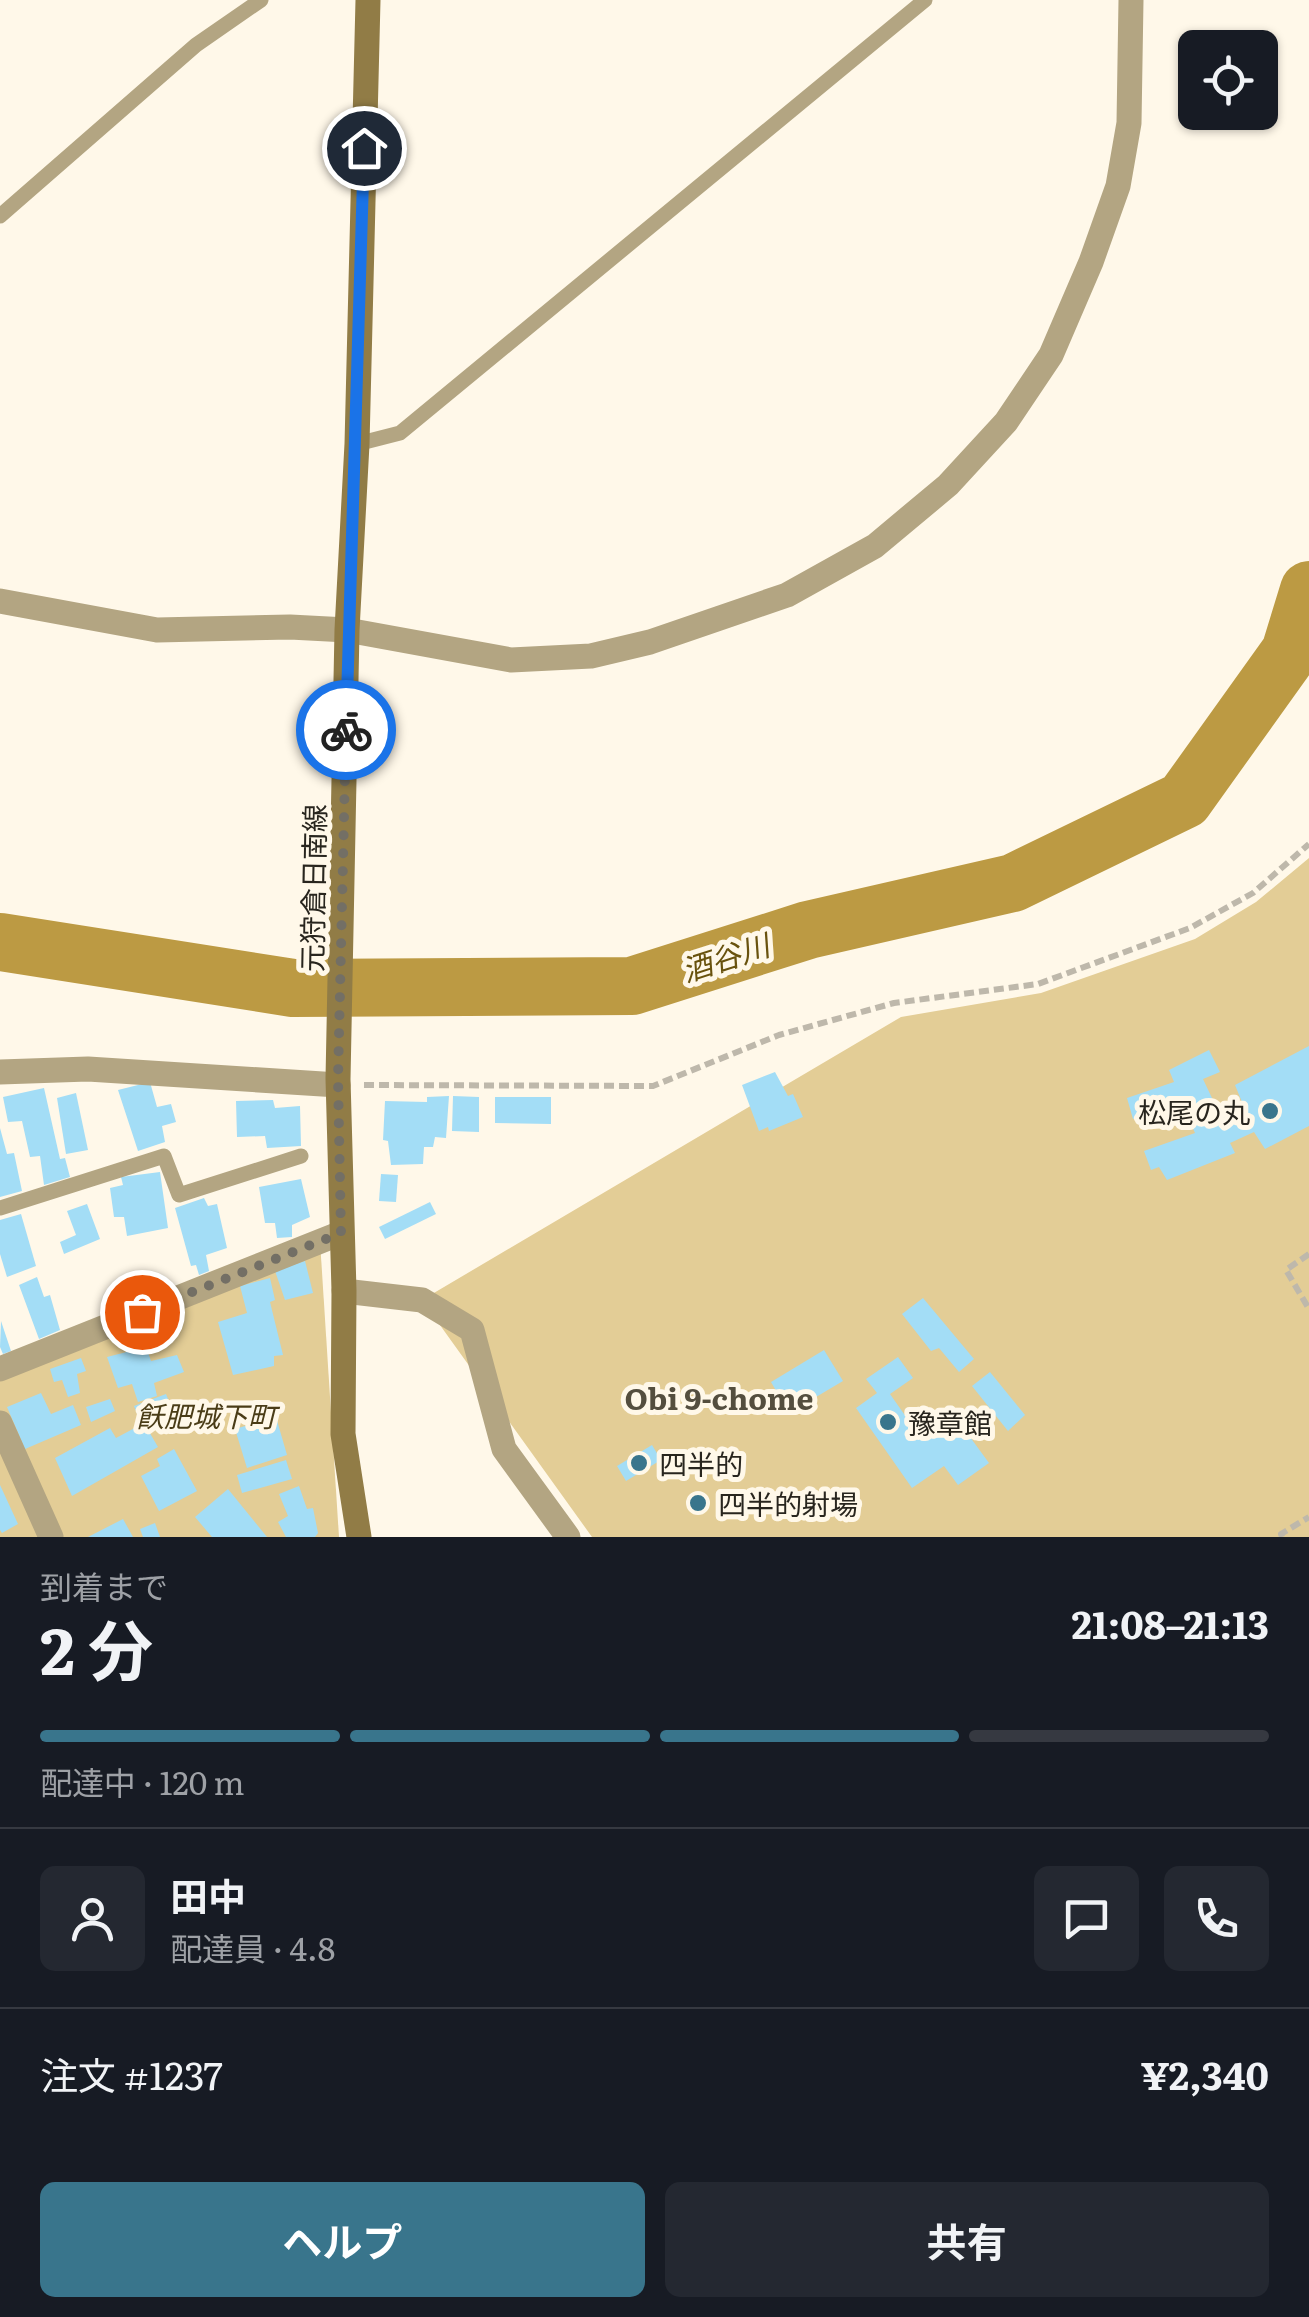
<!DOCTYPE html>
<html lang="ja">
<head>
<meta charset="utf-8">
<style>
	:root { --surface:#171b24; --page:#242831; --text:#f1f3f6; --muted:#9ea1a6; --line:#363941; --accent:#39758c }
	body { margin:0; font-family:Literata,"Noto Sans JP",serif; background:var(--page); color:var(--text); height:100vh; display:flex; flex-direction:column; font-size:38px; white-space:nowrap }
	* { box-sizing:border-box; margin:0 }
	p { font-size:32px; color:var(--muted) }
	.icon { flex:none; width:55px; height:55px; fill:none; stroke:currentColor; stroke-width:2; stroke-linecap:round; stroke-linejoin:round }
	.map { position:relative; height:1537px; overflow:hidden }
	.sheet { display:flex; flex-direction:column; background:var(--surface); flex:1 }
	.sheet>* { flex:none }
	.buttons { position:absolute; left:1178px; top:30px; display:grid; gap:20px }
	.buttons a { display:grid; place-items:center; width:100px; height:100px; border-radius:15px; background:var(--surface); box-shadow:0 2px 8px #0004; font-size:50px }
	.pin { position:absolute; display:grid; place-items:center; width:85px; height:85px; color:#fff; margin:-42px; border:5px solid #fff; border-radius:50%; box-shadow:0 2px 10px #0007 }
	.courier { position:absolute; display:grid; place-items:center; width:100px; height:100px; margin:-50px; border:8px solid #1a73e8; border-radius:50%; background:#fff; color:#222; box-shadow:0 2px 12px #0007 }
	.overview em { font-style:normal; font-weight:700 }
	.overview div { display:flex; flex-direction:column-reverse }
	.overview { display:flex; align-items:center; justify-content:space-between; height:170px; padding:0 40px }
	h1 { font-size:65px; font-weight:700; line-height:75px }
	.bar { display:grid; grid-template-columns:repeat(4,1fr); gap:15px 10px; align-content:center; height:120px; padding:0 40px }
	.bar i { height:12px; border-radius:8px; background:var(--line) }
	.bar .selected { background:var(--accent) }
	.bar p { grid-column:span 4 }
	.line { display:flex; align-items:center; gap:25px; padding:0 40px; border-top:2px solid var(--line) }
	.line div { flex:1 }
	.round { display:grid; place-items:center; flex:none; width:105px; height:105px; border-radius:15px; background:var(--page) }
	.action { display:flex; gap:20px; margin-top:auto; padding:20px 40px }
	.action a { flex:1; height:115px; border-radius:15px; background:var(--accent); color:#fff; font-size:40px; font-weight:700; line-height:115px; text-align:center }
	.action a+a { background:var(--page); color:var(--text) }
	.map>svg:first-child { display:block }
	.green { fill:#e3cd96 }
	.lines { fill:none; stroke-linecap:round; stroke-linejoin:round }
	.river { stroke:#bc9a43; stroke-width:58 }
	.building { fill:#a3ddf6 }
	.path { stroke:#beb8ab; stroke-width:6; stroke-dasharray:10 5; stroke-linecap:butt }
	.lane { stroke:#b3a582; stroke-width:15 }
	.street { stroke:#b3a582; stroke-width:25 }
	.secondary { stroke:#917c46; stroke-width:25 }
	.done { stroke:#736f65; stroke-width:10; stroke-dasharray:0 18 }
	.route { stroke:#1a73e8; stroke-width:12 }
	.poi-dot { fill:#39758c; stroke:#fff8e9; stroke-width:4 }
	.labels { text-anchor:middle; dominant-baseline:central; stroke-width:10; stroke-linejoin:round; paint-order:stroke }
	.street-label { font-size:28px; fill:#28251e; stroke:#fff8e9 }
	.poi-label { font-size:28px; fill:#28251e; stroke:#fff8e9; text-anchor:start }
	.park-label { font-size:28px; font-style:italic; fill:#4a3c17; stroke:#fff8e9 }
	.water-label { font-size:30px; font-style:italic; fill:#69520e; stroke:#fff8e9 }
	.neighbourhood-label { font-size:30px; font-weight:bold; fill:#544e3e; stroke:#fff8e9 }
</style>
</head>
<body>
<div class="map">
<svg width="1309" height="1537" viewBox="0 0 1309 1537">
	<rect width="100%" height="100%" fill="#fff8e9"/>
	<g class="green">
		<path d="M1309,858V1537H592L422,1300L901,1017L1041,993L1195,939L1256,902Z"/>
		<path d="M320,1241L339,1537H0V1364Z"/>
	</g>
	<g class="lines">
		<path class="river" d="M0,942L293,988L632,986L808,930L1013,883L1184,800L1290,652L1309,590"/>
	</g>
	<g class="building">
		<path d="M1309,1046V1126L1265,1149L1254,1132L1230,1143L1235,1153L1167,1180L1159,1167L1151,1170L1144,1151L1195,1133L1181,1103L1133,1119L1127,1098L1174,1082L1169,1070L1209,1050L1220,1072L1203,1079L1220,1115L1244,1107L1235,1085Z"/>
		<path d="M775,1072L788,1096L793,1094L803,1117L769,1131L768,1127L759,1131L742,1085Z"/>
		<path d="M150,1082L157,1107L171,1104L176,1122L162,1126L165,1142L138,1151L118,1090Z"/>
		<path d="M44,1088L60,1159L65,1158L70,1177L44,1185L40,1156L30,1157L22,1121L8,1122L3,1097Z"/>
		<path d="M76,1093L88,1150L66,1154L57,1098Z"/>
		<path d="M449,1096L446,1138L435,1137L433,1147H424L423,1164L391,1165L388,1141L383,1140L385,1101L427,1102V1097Z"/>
		<path d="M453,1096L479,1097V1132L452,1131Z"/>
		<path d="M495,1097H551V1124L495,1123Z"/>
		<path d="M273,1100L275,1108L300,1106L301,1146L267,1148L265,1136L237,1137L236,1101Z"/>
		<path d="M0,1128L7,1154L14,1153L22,1191L0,1197Z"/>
		<path d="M160,1172L168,1228L127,1236L124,1217H114L110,1188L123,1185L121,1177Z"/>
		<path d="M381,1174L398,1175L396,1202L379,1201Z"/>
		<path d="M301,1179L310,1217L292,1225V1237L277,1238L275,1223H265L259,1187Z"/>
		<path d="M204,1198L208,1206L217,1204L227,1248L206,1255L209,1271L199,1275L196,1265L191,1266L175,1208Z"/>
		<path d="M430,1202L436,1214L385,1239L379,1227Z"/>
		<path d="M87,1204L100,1239L64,1254L60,1242L76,1235L67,1211Z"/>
		<path d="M21,1214L36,1266L7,1277L0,1254V1220Z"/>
		<path d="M305,1261L313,1293L285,1300L275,1271Z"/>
		<path d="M37,1277L44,1297L50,1295L60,1330L39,1339L19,1285Z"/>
		<path d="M270,1278L275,1300L270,1302L283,1355L274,1356V1366L233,1375L218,1322L247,1313L240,1286Z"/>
		<path d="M923,1298L974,1359L959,1372L939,1348L931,1351L902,1314Z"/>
		<path d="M1,1321L11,1351L3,1354L0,1347Z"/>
		<path d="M146,1347L151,1361L177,1355L184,1372L154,1383L157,1396L138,1402L132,1384L118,1388L107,1357Z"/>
		<path d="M824,1350L843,1381L789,1413L771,1382Z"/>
		<path d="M898,1357L913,1378L890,1394L918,1434L951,1411L989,1463L958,1485L944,1466L912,1488L856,1408L877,1393L866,1379Z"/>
		<path d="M81,1358L86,1371L77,1374L80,1393L68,1397L62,1380L54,1382L50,1369Z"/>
		<path d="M990,1372L1025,1415L1008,1431L972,1386Z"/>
		<path d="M41,1393L51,1414L73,1405L81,1425L25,1449L7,1407Z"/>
		<path d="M166,1394L172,1409L140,1421L134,1406Z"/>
		<path d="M110,1399L115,1411L91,1422L86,1407Z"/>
		<path d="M276,1417L287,1455L247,1468L235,1429Z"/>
		<path d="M144,1423L158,1447L72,1496L55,1458L110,1428L116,1438Z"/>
		<path d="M652,1445L661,1460L626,1481L617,1466Z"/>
		<path d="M174,1449L197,1491L159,1511L141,1476L160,1466L157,1459Z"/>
		<path d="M286,1460L292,1479L242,1493L237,1475Z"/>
		<path d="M0,1485L18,1524L2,1533L0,1530Z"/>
		<path d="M299,1486L307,1509L313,1508L318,1533L315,1537H286L278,1522L288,1516L279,1494Z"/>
		<path d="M228,1489L267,1537H212L195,1517Z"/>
		<path d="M123,1519L133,1537H88Z"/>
		<path d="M155,1523L160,1537H143L140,1529Z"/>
	</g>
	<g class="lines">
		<g class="path">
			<path d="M364,1085L653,1086L779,1035L894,1003L1038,984L1190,928L1253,893L1309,844"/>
			<path d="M1309,1254L1286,1270L1309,1309"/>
			<path d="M1282,1537L1281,1534L1309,1517"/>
		</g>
		<g class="lane">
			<path d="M0,216L196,45L261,0"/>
			<path d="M357,444L400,433L925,0"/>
			<path d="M0,1208L164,1156L179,1195L301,1156"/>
		</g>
		<g class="street">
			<path d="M0,601L157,630L290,627L347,630L511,660L591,656L650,642L787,595L875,546L948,485L1006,422L1051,355L1091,262L1118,186L1129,123L1131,0"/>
			<path d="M0,1072L88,1069L338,1085"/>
			<path d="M344,1291L422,1300L472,1330L504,1449L568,1537"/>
			<path d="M0,1369L341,1233"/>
			<path d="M0,1423L51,1537"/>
		</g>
		<path class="secondary" d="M359,1537L343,1434L344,1291L338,1079L347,630L357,444L368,0"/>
	</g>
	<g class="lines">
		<path class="done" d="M142,1312L341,1233L338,1079L346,730"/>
		<path class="route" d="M346,730L364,148"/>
	</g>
	<g class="poi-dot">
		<circle cx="1270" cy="1111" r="10"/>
		<circle cx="888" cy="1422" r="10"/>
		<circle cx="639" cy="1463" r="10"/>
		<circle cx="698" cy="1503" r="10"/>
	</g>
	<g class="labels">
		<g class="street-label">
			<text transform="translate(312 888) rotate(-89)">元狩倉日南線</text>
		</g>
		<g class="poi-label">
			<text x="1250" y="1111" text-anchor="end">松尾の丸</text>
			<text x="908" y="1422">豫章館</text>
			<text x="659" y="1463">四半的</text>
			<text x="718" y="1503">四半的射場</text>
		</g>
		<g class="park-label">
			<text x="206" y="1415">飫肥城下町</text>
		</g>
		<g class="water-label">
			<text transform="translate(725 956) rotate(-18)">酒谷川</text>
		</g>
		<g class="neighbourhood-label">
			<text x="719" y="1397">Obi 9-chome</text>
		</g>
	</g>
</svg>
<div class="buttons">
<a><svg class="icon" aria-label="locate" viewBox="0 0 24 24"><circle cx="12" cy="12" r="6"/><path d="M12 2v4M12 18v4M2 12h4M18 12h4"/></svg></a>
</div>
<div class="pin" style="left:142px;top:1312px;background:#ea580c"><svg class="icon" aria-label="bag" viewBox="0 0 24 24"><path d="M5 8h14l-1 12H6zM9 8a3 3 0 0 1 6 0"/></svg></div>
<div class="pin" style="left:364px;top:148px;background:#1f2937"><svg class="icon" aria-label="home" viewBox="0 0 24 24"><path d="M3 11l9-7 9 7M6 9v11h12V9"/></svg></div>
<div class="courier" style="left:346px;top:730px"><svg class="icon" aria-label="bike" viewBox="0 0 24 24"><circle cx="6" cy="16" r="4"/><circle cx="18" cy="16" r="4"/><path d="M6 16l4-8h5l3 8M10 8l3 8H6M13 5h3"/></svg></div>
</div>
<section class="sheet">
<div class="overview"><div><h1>2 分</h1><p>到着まで</p></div><em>21:08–21:13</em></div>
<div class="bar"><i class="selected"></i><i class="selected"></i><i class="selected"></i><i></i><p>配達中 · 120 m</p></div>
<div class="line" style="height:180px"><a class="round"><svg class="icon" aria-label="person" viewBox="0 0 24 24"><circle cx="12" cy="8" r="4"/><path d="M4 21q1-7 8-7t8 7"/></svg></a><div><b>田中</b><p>配達員 · 4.8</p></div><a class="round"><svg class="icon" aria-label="chat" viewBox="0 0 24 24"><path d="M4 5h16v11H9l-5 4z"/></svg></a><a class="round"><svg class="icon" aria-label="phone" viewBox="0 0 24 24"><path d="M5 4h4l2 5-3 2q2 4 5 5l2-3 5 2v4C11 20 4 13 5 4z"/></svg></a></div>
<div class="line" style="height:130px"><div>注文 #1237</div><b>¥2,340</b></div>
<div class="action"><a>ヘルプ</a><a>共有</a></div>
</section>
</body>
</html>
